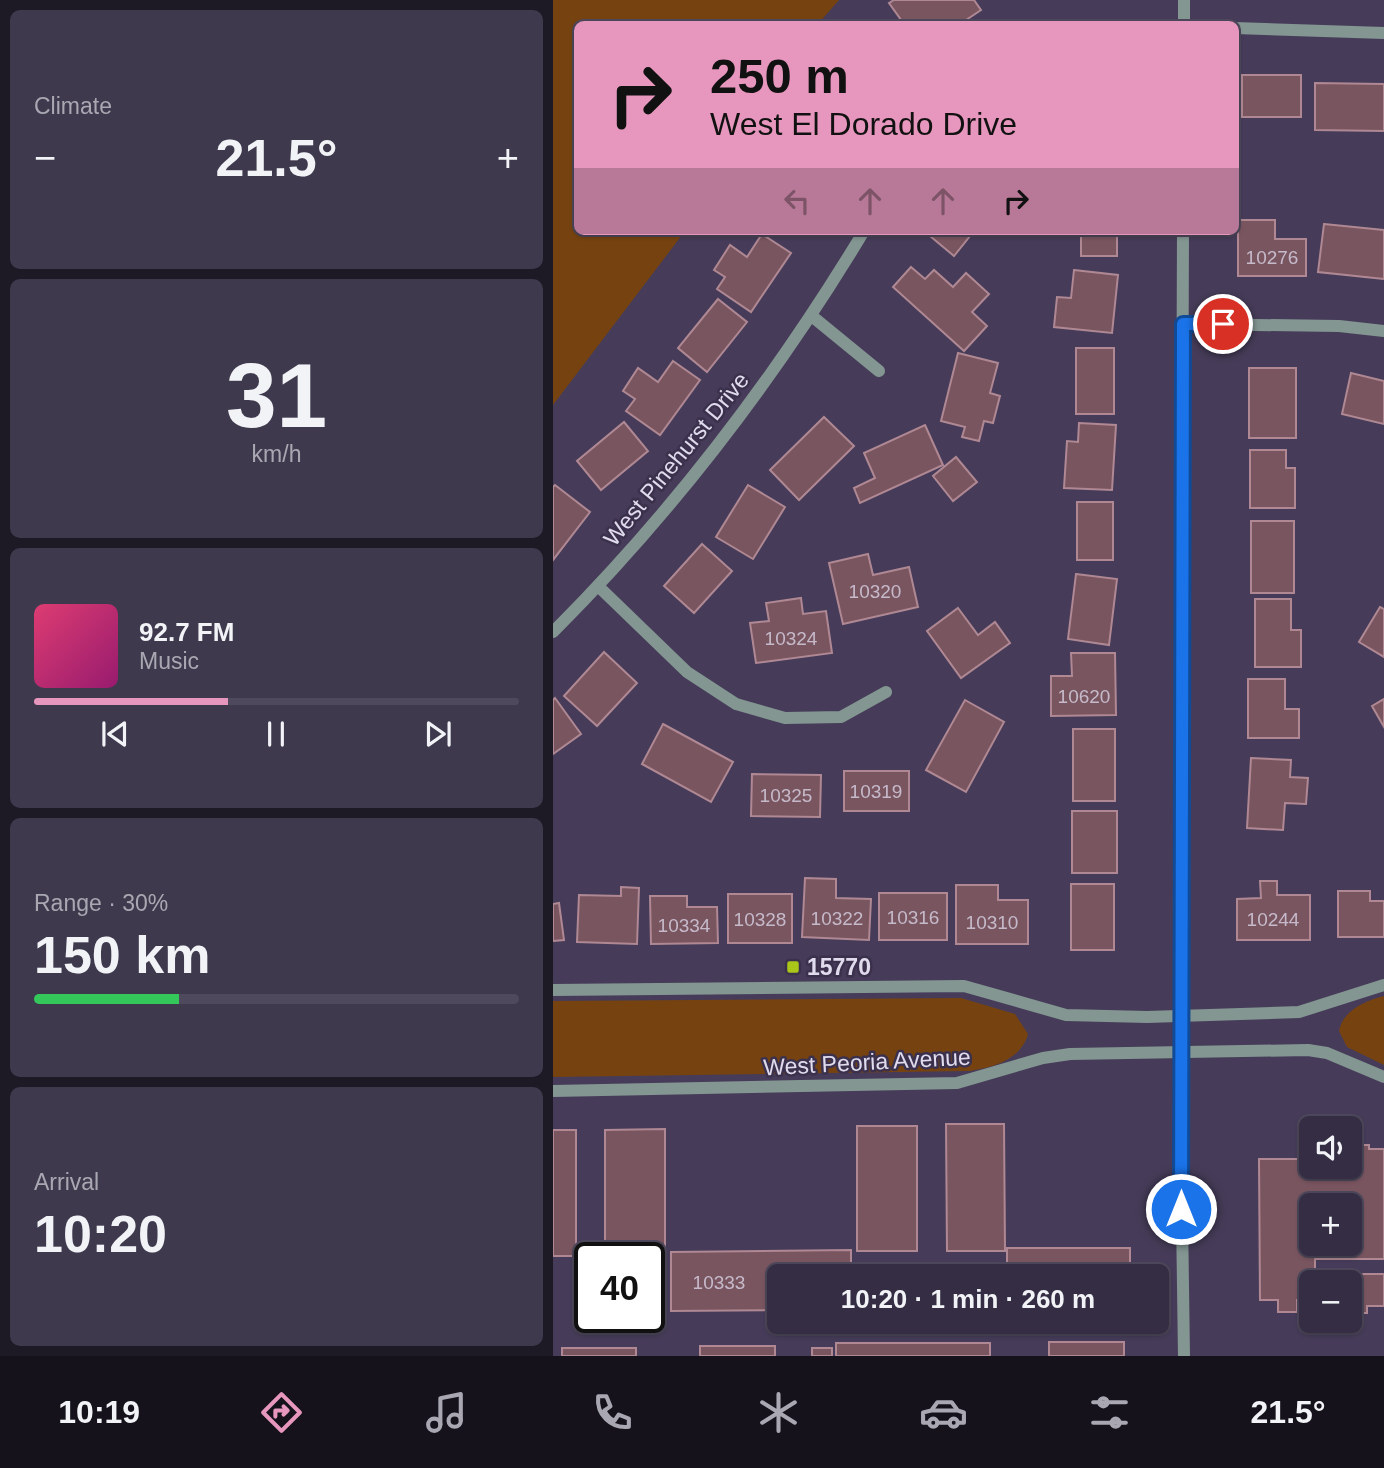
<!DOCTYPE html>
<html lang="en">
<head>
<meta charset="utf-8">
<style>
	:root { --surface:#342d43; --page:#3f394e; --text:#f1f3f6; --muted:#a9a8b2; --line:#4e495c; --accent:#e797bd }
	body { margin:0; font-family:Arial,sans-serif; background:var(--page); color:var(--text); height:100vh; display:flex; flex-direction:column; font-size:26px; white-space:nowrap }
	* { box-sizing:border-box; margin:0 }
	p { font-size:23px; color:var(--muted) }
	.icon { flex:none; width:38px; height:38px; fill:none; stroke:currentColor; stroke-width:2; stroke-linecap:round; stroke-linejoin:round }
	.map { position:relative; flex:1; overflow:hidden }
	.side { display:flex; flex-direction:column; gap:10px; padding:10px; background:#1d1925; width:553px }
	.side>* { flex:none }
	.hud { position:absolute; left:21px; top:21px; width:665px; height:214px; border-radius:10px; box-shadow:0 2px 5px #0004,0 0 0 2px var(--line); background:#e797bd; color:#111; overflow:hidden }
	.buttons { position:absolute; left:746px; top:1116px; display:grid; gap:14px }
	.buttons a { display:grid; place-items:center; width:63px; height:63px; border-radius:10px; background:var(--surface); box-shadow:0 2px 5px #0004,0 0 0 2px var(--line); font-size:35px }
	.speed { position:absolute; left:21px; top:1242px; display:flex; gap:14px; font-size:35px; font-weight:700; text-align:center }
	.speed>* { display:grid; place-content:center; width:91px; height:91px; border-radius:50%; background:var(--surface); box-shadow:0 2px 5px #0004,0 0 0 2px var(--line); line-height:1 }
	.speed .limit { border:4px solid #111; border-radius:10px; background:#fff; color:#111 }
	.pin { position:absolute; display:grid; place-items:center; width:60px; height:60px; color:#fff; margin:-30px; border:4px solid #fff; border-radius:50%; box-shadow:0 2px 7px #0007 }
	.me { position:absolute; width:77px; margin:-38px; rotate:0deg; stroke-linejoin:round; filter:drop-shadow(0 0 5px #0008) }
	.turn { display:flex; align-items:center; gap:24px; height:147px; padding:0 21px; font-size:32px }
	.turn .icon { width:91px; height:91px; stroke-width:2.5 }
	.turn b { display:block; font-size:49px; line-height:60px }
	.lanes { display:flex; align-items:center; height:66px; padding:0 21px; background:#0003; justify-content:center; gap:35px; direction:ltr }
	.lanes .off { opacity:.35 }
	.big { font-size:52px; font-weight:800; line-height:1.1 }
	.side .card { flex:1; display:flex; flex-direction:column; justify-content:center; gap:10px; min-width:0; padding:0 24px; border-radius:10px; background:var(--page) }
	.side .dial { align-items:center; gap:0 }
	.dial b { font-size:91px; line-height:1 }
	.song { display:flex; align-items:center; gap:21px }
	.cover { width:84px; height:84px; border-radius:10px; background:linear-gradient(135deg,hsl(340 70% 55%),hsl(320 70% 35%)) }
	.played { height:7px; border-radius:4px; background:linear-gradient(90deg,var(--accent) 40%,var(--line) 40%) }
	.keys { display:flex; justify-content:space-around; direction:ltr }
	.heat { display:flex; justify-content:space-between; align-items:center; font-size:38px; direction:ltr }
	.charge { height:10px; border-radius:5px; background:linear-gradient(90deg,#34c759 30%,var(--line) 0) }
	.trip { position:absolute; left:214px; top:1264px; width:402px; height:70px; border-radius:10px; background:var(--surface); box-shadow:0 2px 5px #0004,0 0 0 2px var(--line); font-weight:800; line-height:70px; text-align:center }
	.menu { display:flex; height:112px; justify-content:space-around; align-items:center; background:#15121b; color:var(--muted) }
	.menu .icon { width:49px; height:49px }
	.menu .on { color:var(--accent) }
	.menu b { font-size:32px; color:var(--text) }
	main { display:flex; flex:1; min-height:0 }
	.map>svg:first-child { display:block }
	.green { fill:#764310 }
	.building { fill:#795560; stroke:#af8893; stroke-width:2; fill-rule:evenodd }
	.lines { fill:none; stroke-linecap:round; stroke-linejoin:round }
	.minor { stroke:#839692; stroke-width:12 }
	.route-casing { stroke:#114b97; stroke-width:18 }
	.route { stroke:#1a73e8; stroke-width:12 }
	.poi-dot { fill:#aac719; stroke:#3b314d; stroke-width:2.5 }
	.labels { text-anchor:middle; stroke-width:5; stroke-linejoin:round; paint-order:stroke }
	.number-label { font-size:19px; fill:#c6baca }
	.street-label { font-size:23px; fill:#e0dbed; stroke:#3b314d }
	.poi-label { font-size:23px; font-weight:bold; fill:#e0dbed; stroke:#3b314d; text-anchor:start }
</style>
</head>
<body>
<main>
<section class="side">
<div class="card"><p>Climate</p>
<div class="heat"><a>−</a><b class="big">21.5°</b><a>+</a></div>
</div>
<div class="card dial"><b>31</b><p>km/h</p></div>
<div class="card">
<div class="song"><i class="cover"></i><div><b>92.7 FM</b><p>Music</p></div></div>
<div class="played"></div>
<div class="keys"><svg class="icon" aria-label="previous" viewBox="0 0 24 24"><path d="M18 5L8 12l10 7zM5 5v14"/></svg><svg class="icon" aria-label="pause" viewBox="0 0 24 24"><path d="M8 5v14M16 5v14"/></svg><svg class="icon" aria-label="next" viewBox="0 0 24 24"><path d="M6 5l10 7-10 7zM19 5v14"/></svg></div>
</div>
<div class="card"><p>Range · 30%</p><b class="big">150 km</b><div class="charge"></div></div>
<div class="card"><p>Arrival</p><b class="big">10:20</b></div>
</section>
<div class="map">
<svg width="831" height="1356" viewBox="0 0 831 1356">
	<rect width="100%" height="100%" fill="#463c59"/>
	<g class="green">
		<polygon points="0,0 286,0 265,24 24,24 24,231 132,231 0,405"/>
		<path d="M831,996V1065L794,1047L786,1031C790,1010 812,1001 831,996Z"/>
		<path d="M408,998L462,1014L475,1034C468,1060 439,1068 414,1071L0,1077V1001Z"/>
	</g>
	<g class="building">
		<polygon points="341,0 421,0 428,10 407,24 351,24 336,3"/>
		<rect x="689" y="75" width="59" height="42"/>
		<polygon points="762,83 831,84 831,131 762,130"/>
		<polygon points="685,220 722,220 722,239 753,239 753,276 685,276"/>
		<polygon points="771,224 831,230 831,279 765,272"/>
		<polygon points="371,231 421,231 401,256"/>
		<rect x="528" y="231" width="36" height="25"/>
		<polygon points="209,234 238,253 198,312 164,289 172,277 161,270 177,245 194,257"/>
		<polygon points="358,267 372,279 381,270 400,287 413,273 436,294 419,312 434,326 411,351 340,287"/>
		<polygon points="521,270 565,275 559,333 501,327 504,297 518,298"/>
		<polygon points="165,299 194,322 154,372 125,348"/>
		<rect x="523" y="348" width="38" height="66"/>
		<polygon points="405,353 445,363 437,393 447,396 440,423 431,421 426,441 409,437 412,427 388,421"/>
		<polygon points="120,361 147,380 107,435 73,411 82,399 70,391 85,368 105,382"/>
		<rect x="696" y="368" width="47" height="70"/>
		<polygon points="798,373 831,381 831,424 789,414"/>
		<polygon points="271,417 301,446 246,500 217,470"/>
		<polygon points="71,422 95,451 48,490 24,461"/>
		<polygon points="526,423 563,425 559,490 511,488 514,441 525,442"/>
		<polygon points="372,425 390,465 307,503 301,488 322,478 311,453"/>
		<polygon points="697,450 733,450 733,468 742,468 742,508 697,508"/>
		<polygon points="403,457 424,482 400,501 380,476"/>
		<polygon points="2,485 37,512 0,560 0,487"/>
		<polygon points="195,485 232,507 200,559 163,537"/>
		<rect x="524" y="502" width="36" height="58"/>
		<rect x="698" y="521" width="43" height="72"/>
		<polygon points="149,544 179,571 141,613 111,586"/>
		<polygon points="315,554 320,575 356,567 365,607 290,624 276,563"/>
		<polygon points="523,574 564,579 556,645 515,639"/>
		<polygon points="248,598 250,614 273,611 279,653 203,663 197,623 216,621 213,603"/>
		<polygon points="702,599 738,599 738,630 748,630 748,667 702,667"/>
		<polygon points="827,607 831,609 831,657 806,642"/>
		<polygon points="405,608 425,635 442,622 457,643 408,678 374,631"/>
		<polygon points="51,652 84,683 44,726 11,696"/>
		<polygon points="518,653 562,653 563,715 498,716 498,676 519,676"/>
		<polygon points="695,679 732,679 732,709 746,709 746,738 695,738"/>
		<polygon points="2,698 28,734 0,754 0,700"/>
		<polygon points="831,699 831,727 819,706"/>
		<polygon points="412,700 451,722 413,792 373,770"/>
		<polygon points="110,724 180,762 158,802 89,764"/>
		<rect x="520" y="729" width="42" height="72"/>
		<polygon points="698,758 738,760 737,777 755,778 753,804 732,803 730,830 694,828"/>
		<rect x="291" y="771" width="65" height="40"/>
		<polygon points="199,774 268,775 267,817 198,816"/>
		<rect x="519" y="811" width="45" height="62"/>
		<polygon points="252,878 283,879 283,898 318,899 316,940 249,937"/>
		<polygon points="707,881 724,881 724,895 757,895 757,940 684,940 684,899 708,898"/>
		<rect x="518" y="884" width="43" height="66"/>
		<polygon points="403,885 445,885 445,900 475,900 475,944 403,944"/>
		<polygon points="68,887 86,888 84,944 24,942 26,895 68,896"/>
		<polygon points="785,891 817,891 817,901 831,901 831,937 785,937"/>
		<rect x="326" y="893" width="68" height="47"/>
		<rect x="175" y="894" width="64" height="49"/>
		<polygon points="97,896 134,896 134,907 164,907 165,943 98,944"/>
		<polygon points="6,903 11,940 0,941 0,904"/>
		<polygon points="393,1124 451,1124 452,1251 394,1251"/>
		<rect x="304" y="1126" width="60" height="125"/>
		<polygon points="112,1129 112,1254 52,1255 52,1130"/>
		<rect x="0" y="1130" width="23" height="126"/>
		<path d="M754,1139H758V1167H796V1145H816V1149H831V1259H762V1283H758V1300H744V1312H725V1300H707L706,1159H754ZM758,1206H796V1244H758Z"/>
		<rect x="454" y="1248" width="123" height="28"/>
		<polygon points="298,1250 298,1276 226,1276 226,1310 118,1311 118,1252"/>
		<polygon points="790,1274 831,1274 831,1306 814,1306 814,1313 796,1313 796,1283 790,1283"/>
		<rect x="496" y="1342" width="75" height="14"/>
		<rect x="283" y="1343" width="154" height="13"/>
		<rect x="147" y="1346" width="75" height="10"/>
		<rect x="9" y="1348" width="74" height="8"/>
		<rect x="259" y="1348" width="20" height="8"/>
	</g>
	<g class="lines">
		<g class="minor">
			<polyline points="631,0 631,24"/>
			<polyline points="682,28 831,33"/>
			<polyline points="630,231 627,1076 631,1356"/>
			<polyline points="260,317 326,371"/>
			<polyline points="630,324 786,326 831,331"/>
			<polyline points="45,586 134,672 183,704 232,718 288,717 333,692"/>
			<path d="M0,632C121,511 223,377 311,231"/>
			<polyline points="0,990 411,986 513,1015 594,1017 746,1012 831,985"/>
			<polyline points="0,1091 404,1083 490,1058 517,1054 755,1050 774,1053 831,1077"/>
		</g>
	</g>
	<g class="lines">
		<g class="route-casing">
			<polyline id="route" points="628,1209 630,324 670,324"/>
		</g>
		<use href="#route" class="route"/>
	</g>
	<rect class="poi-dot" x="233" y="960" width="14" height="14" rx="3.5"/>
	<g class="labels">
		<g class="number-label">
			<text x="719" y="264">10276</text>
			<text x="322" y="598">10320</text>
			<text x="238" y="645">10324</text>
			<text x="531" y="703">10620</text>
			<text x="323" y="798">10319</text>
			<text x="233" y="802">10325</text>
			<text x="360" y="924">10316</text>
			<text x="284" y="925">10322</text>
			<text x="207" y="926">10328</text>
			<text x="720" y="926">10244</text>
			<text x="439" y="929">10310</text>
			<text x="131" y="932">10334</text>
			<text x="166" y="1289">10333</text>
		</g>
		<g class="street-label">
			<text transform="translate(123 459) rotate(-51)" y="8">West Pinehurst Drive</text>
			<text transform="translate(314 1062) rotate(-3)" y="8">West Peoria Avenue</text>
		</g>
		<g class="poi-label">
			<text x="254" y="975">15770</text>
		</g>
	</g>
</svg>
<div class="buttons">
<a><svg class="icon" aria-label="sound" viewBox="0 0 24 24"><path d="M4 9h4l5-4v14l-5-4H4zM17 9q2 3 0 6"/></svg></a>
<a>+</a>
<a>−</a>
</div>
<div class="speed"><div class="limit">40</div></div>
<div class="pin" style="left:670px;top:324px;background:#d93025"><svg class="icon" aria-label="arrive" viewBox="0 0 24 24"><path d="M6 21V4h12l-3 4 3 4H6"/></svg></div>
<svg class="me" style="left:628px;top:1209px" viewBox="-20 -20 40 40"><circle r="17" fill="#1a73e8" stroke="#fff" stroke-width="3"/><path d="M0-11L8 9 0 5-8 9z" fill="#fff"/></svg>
<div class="trip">10:20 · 1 min · 260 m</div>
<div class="hud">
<div class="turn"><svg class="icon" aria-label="right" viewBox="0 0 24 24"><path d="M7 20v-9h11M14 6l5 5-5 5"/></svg><div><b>250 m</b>West El Dorado Drive</div></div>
<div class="lanes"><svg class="icon off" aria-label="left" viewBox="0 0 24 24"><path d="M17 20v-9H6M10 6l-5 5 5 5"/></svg><svg class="icon off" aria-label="ahead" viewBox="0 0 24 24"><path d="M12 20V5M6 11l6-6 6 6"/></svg><svg class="icon off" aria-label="ahead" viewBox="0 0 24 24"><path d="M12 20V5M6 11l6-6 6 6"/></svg><svg class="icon" aria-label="right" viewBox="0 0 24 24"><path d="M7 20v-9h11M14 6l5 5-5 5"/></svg></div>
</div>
</div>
</main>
<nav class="menu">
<b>10:19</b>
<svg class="icon on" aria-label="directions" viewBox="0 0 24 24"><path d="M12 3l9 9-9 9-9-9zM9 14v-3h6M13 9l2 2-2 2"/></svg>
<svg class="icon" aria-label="music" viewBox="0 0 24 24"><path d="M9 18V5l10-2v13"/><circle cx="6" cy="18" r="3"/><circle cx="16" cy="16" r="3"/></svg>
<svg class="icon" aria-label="phone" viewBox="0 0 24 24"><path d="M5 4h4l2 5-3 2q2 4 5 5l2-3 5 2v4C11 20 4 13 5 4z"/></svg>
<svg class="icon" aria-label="climate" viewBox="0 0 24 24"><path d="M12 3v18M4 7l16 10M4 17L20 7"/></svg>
<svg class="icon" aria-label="car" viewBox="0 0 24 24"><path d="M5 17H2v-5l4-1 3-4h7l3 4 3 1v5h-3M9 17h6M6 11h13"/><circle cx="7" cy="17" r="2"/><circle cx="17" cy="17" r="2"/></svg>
<svg class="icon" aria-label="filters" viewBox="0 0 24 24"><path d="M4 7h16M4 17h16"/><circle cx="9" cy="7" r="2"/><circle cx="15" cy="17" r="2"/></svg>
<b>21.5°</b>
</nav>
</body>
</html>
